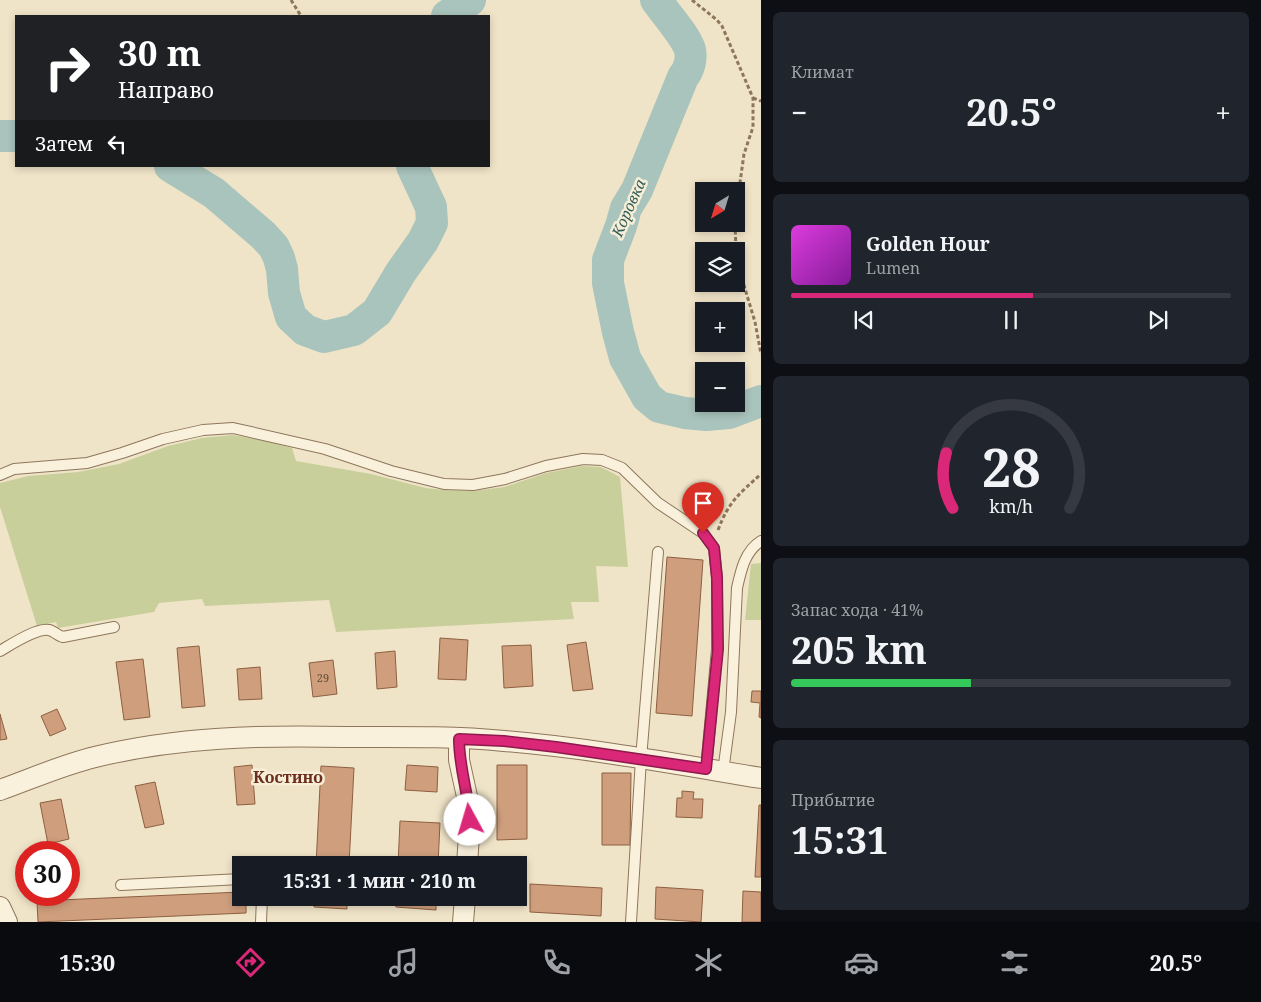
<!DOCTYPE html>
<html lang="ru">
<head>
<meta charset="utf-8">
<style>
	:root { --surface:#171b24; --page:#20242c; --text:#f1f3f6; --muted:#9ea1a6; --line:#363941; --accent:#db2777 }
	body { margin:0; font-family:"Noto Serif",serif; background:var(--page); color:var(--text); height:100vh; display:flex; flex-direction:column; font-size:19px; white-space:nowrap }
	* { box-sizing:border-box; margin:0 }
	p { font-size:16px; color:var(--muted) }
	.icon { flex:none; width:28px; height:28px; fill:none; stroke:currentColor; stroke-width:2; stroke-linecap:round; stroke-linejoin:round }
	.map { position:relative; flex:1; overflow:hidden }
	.panel { display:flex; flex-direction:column; gap:12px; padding:12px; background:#0d0f14; width:500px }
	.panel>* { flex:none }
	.banner { position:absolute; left:15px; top:15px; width:475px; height:152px; border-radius:0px; box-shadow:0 2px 8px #0003; background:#202124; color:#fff; overflow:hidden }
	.needle { width:32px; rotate:218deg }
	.tools { position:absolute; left:695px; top:182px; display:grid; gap:10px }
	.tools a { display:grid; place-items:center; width:50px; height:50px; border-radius:0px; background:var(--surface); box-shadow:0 2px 8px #0003; font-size:25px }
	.speed { position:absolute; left:15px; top:841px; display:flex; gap:10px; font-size:25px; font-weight:700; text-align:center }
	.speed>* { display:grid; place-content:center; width:65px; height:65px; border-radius:50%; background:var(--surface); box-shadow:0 2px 8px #0003; line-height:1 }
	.speed .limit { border:8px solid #d22; background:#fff; color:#111 }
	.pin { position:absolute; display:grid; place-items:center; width:42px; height:42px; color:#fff; margin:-51px -21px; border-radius:50% 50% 50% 0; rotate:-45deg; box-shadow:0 0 5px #0007 }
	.pin .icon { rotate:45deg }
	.me { position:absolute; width:55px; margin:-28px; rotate:354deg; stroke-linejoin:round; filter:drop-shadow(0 0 4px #0008) }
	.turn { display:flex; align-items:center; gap:18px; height:105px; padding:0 20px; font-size:22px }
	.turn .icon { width:65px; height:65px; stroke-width:2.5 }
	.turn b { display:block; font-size:35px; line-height:42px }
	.then { display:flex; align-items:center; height:48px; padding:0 20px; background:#0003; gap:10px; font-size:19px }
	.big { font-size:38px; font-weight:700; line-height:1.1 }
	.panel .widget { flex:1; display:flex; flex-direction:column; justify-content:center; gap:8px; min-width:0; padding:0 18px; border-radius:8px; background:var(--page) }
	.panel .dial { align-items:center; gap:0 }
	.dial svg { height:130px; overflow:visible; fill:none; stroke:var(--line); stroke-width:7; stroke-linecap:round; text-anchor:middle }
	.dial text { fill:var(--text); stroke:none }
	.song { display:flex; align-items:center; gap:15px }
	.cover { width:60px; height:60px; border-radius:8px; background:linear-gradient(135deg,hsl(300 70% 55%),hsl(290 70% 35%)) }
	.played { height:5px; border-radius:2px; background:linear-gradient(90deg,var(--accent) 55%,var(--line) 55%) }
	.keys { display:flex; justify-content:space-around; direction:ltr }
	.heat { display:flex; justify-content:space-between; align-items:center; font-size:28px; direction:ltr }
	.charge { height:8px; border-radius:4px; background:linear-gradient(90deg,#34c759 41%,var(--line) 0) }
	.trip { position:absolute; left:232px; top:856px; width:295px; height:50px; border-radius:0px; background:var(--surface); box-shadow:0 2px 8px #0003; font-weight:700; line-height:50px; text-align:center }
	.dock { display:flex; height:80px; justify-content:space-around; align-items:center; background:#090b0e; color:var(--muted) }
	.dock .icon { width:35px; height:35px }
	.dock .on { color:var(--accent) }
	.dock b { font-size:22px; color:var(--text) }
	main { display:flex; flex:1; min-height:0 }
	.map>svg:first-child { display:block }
	.green { fill:#c9cf9b }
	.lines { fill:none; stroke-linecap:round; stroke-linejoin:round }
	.river { stroke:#a9c4bc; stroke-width:32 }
	.building { fill:#cf9f7d; stroke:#8d5f41 }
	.service-casing { stroke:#8d765c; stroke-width:12 }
	.minor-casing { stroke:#8d765c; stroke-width:22 }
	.path { stroke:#8d765c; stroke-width:3; stroke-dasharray:4 2.5; stroke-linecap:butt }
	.service { stroke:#faf1dc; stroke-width:10 }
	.minor { stroke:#faf1dc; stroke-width:20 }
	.route-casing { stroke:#8e194d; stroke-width:12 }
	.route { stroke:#db2777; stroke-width:9 }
	.labels { text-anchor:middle; stroke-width:5; stroke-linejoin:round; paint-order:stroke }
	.number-label { font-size:11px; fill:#624a37 }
	.water-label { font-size:15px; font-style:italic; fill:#2f5d5a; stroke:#f7eed8 }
	.quarter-label { font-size:16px; font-weight:bold; fill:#6b2e1e; stroke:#f7eed8 }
</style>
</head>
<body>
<main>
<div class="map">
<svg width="761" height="922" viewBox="0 0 761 922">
	<rect width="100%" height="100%" fill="#f0e4c8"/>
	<g class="green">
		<polygon points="233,435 266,441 292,448 296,461 371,474 426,488 444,490 473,491 504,487 546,473 582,466 601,467 620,477 628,567 596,566 599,602 571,602 574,619 336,632 329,600 205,606 202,599 159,603 154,612 58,628 56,622 37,626 0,507 0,483 28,476 78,472 119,464 168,446 202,438"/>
		<polygon points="761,563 761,620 745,620 751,564"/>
	</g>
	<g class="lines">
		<g class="river">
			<path d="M656,0C665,13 686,36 690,50C692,59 689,70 683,77L637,190L626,208L621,226L608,260V283L618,332L625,358L647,397L659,407L685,413L706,415L729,413L761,401"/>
			<polyline points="447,16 470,0"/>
			<polyline points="0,136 16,136"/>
			<polyline points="170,166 214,193 263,235 274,247 279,258 282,269 284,293 291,317 305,330 324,337 354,330 377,312 401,272 423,241 432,223 431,207 412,166"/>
		</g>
	</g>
	<g class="building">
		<polygon points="667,557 703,560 692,716 656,713"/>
		<polygon points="440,638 468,640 466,680 438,679"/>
		<polygon points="586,642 593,689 573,691 567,645"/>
		<polygon points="531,645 533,686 504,688 502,646"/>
		<polygon points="199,646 205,706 182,708 177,648"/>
		<polygon points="395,651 397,687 377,689 375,653"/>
		<polygon points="143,659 150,717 124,720 116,662"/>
		<polygon points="333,660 337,694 313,697 309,663"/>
		<polygon points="260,667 262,699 239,700 237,669"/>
		<polygon points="752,691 761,691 761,718 759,717 760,703 751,702"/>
		<polygon points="57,709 66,729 50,736 41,716"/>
		<polygon points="0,714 7,739 0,740"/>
		<polygon points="252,765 255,804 237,805 234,767"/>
		<polygon points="407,765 438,767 437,792 405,790"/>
		<polygon points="497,765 527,765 527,839 497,840"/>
		<polygon points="321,766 354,768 349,865 316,865"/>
		<polygon points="602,773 631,773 630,845 602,845"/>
		<polygon points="155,782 164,824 145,828 135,786"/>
		<polygon points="682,791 694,792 693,799 703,799 702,818 676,817 677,798 682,798"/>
		<polygon points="61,799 69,839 48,844 40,803"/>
		<polygon points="759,805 761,805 761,877 755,877"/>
		<polygon points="400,821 440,823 438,865 398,865"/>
		<polygon points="530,884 602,888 601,916 530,912"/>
		<polygon points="656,887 703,890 701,922 655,919"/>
		<polygon points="743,891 761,892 761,922 742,922"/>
		<polygon points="241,892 241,898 246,898 246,913 38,922 37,901"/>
		<polygon points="315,898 347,898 347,909 314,907"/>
		<polygon points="396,898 436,898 436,910 396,907"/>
	</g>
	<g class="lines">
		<g class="service-casing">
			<g id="service">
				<polyline points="0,475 14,469 87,463 122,453 163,439 203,430 233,428 325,449 391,471 444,484 473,485 505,479 546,466 583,459 602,460 622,468 658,503 703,533 714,548 717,578 717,649 706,769"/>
				<path d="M0,651C12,644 36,628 49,630C54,631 58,636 63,637L114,627"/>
				<path d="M723,772L731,712L737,588C741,570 745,551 761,541"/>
				<polyline points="121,885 241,879"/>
				<polyline points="261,922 262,898"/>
				<polyline points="631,922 641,759 658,552"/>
			</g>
		</g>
		<g class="minor-casing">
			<g id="minor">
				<polyline points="459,739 459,760 468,801 470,820 467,865"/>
				<path d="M0,790C31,779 62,765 95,757C177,737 262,735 345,737C398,737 452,736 504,741C590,748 676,764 761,778"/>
				<polyline points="0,907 7,922"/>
				<polyline points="463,922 465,898"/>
			</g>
		</g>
		<g class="path">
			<polyline points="291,0 301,16"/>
			<polyline points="692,0 717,20 722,26 753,98 753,127 744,154 736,211"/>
			<polyline points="753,98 761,101"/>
			<polyline points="735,224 736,251"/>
			<polyline points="736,253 740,272 755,322 761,354"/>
			<path d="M718,530C729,501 739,494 761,474"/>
		</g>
		<use href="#service" class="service"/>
		<use href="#minor" class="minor"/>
	</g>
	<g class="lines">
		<g class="route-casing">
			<path id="route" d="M470,820C468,792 459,767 459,739L504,741L556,747L706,769L718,649L717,578L714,548L703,533"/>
		</g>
		<use href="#route" class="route"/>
	</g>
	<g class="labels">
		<g class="number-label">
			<text x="323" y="682">29</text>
		</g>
		<g class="water-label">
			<text transform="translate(629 208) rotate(-66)" y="5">Коровка</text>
		</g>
		<g class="quarter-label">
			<text x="288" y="783">Костино</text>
		</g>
	</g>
</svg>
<div class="tools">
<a><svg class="needle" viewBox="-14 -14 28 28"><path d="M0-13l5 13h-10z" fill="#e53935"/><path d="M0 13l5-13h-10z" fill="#9ea1a6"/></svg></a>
<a><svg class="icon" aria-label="layers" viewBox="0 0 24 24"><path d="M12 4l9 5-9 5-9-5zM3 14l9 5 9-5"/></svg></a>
<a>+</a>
<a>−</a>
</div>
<div class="speed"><div class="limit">30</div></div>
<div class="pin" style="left:703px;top:533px;background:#d93025"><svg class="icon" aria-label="arrive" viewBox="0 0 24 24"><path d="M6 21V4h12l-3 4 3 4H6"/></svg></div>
<svg class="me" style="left:470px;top:820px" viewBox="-20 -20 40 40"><circle r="19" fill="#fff"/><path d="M0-13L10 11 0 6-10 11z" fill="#db2777"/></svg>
<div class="trip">15:31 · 1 мин · 210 m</div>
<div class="banner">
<div class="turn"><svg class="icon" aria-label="right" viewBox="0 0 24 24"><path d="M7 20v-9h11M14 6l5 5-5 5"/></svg><div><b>30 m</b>Направо</div></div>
<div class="then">Затем<svg class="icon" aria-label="left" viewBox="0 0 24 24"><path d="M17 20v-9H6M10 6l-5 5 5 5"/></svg></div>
</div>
</div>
<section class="panel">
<div class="widget"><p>Климат</p>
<div class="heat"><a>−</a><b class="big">20.5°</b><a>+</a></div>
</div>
<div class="widget">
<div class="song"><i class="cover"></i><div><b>Golden Hour</b><p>Lumen</p></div></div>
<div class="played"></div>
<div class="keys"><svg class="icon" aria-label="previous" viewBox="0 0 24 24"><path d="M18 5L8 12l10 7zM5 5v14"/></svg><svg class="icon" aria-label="pause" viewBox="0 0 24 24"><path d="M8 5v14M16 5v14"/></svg><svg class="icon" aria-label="next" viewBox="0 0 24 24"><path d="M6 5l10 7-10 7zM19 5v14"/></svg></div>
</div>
<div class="widget dial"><svg viewBox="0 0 100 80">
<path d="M14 69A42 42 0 1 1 86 69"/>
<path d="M14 69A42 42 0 0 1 10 35" stroke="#db2777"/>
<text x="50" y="56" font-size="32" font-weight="700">28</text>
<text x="50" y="72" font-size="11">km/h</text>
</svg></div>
<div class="widget"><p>Запас хода · 41%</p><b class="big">205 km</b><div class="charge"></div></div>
<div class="widget"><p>Прибытие</p><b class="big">15:31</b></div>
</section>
</main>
<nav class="dock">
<b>15:30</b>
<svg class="icon on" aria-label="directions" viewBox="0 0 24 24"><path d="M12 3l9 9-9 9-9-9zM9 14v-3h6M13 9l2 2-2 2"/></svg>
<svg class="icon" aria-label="music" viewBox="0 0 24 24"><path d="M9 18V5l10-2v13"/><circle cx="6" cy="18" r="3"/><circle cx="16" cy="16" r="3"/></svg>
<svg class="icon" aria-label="phone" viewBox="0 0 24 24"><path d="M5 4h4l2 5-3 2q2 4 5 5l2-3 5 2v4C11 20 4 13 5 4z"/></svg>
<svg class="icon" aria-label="climate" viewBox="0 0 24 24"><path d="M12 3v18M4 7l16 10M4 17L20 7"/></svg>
<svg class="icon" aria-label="car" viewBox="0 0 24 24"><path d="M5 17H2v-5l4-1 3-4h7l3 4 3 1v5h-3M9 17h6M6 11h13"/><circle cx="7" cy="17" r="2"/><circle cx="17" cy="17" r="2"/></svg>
<svg class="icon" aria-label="filters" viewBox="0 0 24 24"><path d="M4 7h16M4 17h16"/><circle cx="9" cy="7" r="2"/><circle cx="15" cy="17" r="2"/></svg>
<b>20.5°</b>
</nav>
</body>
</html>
